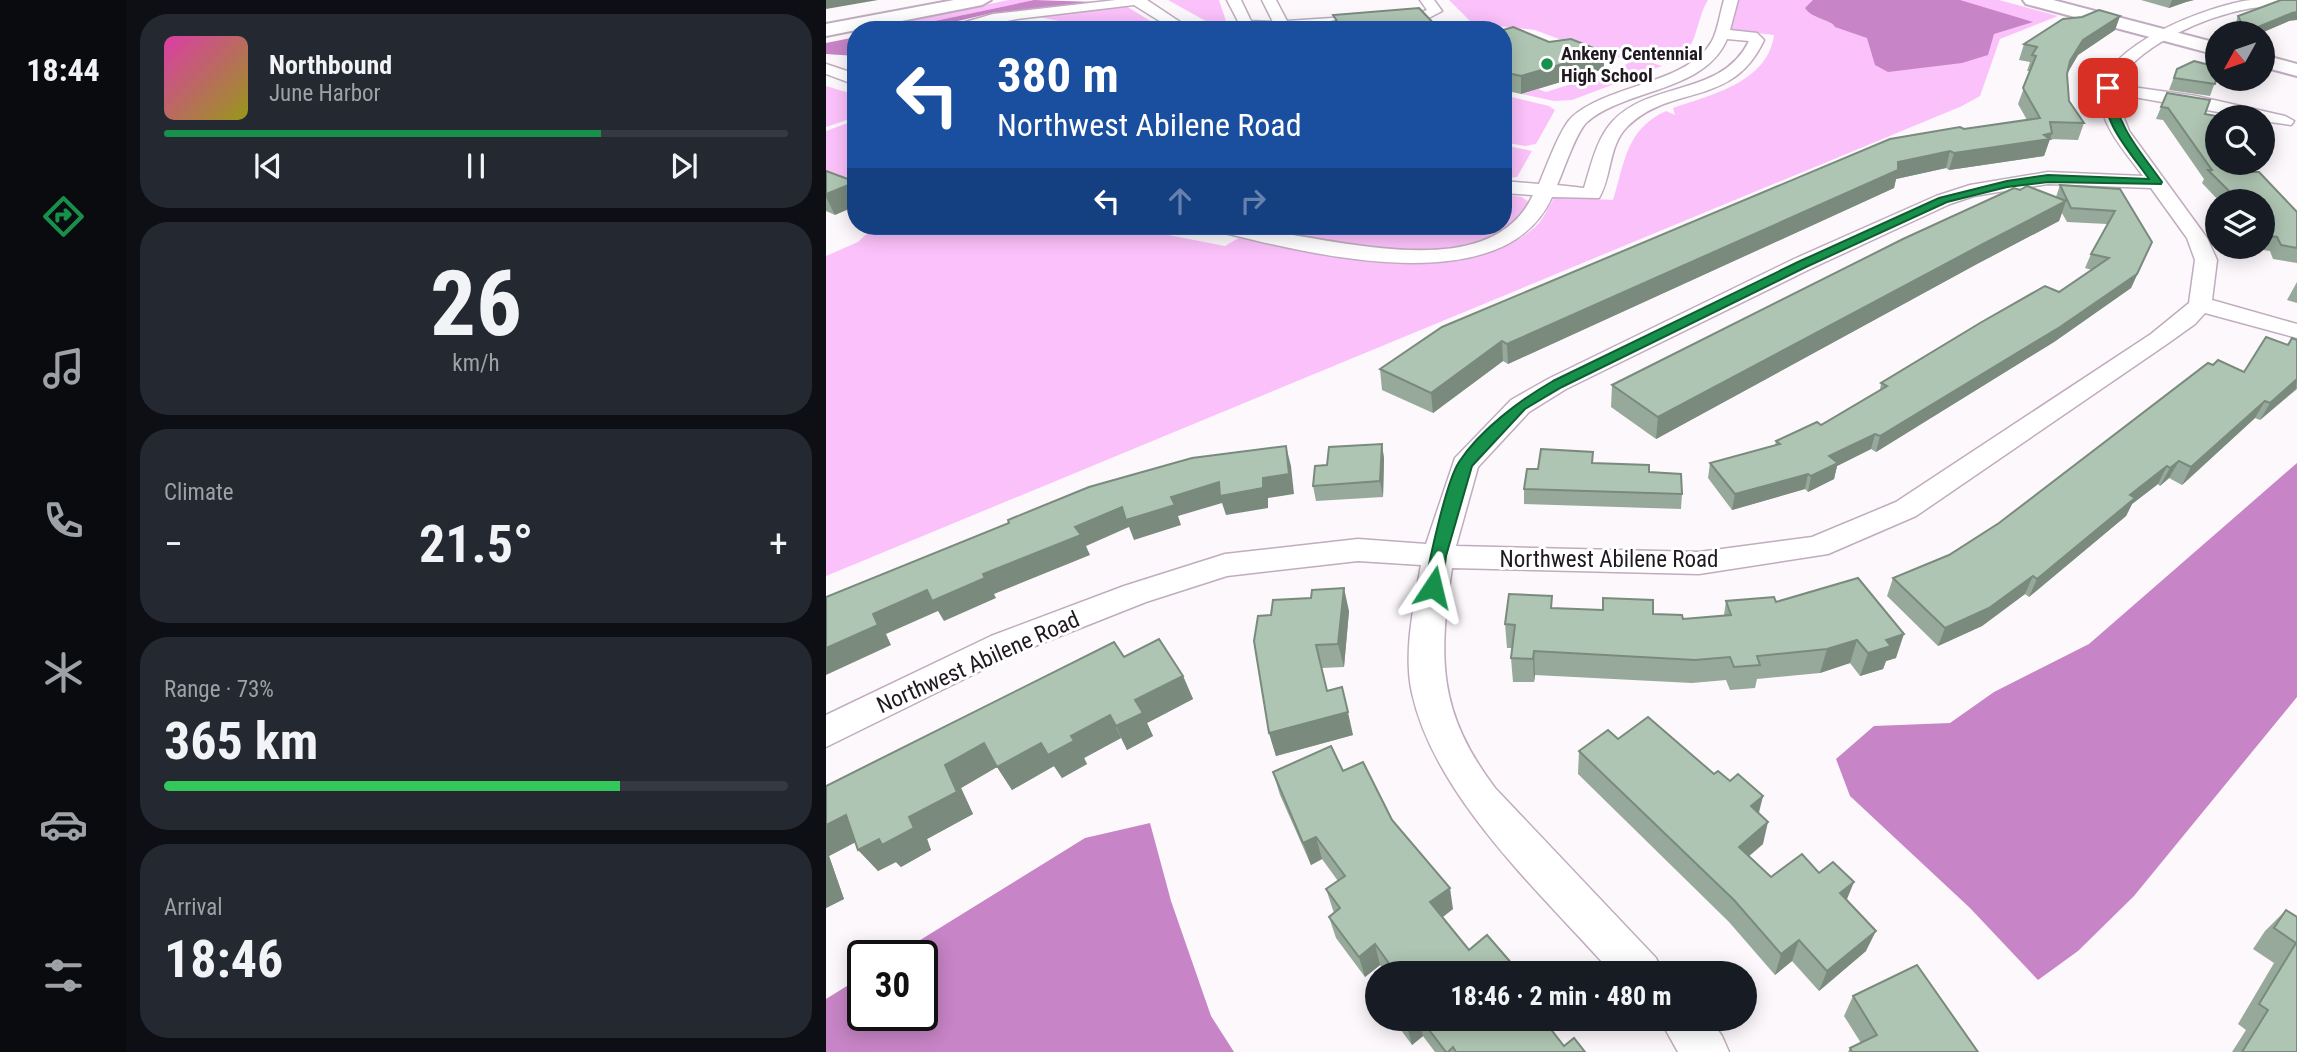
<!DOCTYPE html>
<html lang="en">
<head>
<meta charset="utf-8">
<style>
	:root { --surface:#171b24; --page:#242831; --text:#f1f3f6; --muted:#9ea1a6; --line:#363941; --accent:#17904c }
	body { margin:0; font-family:"Roboto Condensed",sans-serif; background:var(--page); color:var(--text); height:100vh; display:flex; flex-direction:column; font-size:26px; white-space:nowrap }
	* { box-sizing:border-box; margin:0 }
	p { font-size:23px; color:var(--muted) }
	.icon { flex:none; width:38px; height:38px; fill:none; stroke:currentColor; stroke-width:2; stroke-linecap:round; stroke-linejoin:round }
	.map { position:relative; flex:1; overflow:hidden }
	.details { display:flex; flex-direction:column; gap:14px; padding:14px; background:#0d0f14; width:700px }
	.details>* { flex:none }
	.hud { position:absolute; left:21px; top:21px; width:665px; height:214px; border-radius:28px; box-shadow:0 4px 18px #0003; background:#1a4fa0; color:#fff; overflow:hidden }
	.needle { width:46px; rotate:230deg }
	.buttons { position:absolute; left:1379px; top:21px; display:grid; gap:14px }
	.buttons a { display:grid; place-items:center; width:70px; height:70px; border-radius:50%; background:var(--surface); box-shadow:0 4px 18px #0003; font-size:35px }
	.speed { position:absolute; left:21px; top:940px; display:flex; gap:14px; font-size:35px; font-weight:700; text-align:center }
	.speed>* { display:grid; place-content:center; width:91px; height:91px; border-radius:50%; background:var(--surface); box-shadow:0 4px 18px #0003; line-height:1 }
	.speed .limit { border:4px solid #111; border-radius:10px; background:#fff; color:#111 }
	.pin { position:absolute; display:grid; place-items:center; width:60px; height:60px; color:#fff; margin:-30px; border-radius:14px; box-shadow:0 4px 10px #0006 }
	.me { position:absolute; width:77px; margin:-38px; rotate:10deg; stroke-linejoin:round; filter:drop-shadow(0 0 5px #0008) }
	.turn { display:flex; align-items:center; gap:24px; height:147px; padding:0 35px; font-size:32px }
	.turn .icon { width:91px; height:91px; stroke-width:2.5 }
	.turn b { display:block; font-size:49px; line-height:60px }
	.lanes { display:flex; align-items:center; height:66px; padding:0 35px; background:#0003; justify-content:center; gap:35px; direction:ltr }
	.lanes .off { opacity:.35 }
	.big { font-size:52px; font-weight:700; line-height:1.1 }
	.details .card { flex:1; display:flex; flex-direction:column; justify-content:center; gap:10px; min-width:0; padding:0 24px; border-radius:28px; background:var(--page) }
	.details .dial { align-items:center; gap:0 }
	.dial b { font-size:91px; line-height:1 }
	.song { display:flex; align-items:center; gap:21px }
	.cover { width:84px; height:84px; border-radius:10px; background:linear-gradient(135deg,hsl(320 70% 55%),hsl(60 70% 35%)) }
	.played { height:7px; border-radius:4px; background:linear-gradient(90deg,var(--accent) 70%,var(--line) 70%) }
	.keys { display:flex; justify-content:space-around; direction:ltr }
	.heat { display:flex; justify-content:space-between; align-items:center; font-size:38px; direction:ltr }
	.charge { height:10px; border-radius:5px; background:linear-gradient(90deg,#34c759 73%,var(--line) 0) }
	.trip { position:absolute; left:539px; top:961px; width:392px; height:70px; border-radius:35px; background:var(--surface); box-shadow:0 4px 18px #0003; font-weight:700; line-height:70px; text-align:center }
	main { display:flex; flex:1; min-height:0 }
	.tab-bar { display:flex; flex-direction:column; width:126px; justify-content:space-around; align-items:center; background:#090b0e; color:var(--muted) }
	.tab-bar .icon { width:49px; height:49px }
	.tab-bar .active { color:var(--accent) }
	.tab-bar b { font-size:32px; color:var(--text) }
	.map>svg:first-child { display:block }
	.green { fill:#fbc1fa }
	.water { fill:#c784c6 }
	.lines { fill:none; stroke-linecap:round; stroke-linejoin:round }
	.minor-casing { stroke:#c0acbf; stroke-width:3 }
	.major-casing { stroke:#c0acbf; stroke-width:4 }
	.minor { fill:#fff; fill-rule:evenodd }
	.major { fill:#fff; fill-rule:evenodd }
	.wall { fill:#96a99a }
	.shaded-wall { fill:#7a8a7d }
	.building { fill:#afc5b3; stroke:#7a8a7d; stroke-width:2 }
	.route { fill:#17904c; stroke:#0f5e31; stroke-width:2 }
	.poi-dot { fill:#17904c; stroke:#fff; stroke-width:2.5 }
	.labels { text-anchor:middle; stroke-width:6; stroke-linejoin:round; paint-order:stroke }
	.far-poi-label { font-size:19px; font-weight:bold; fill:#201920; stroke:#fff; text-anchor:start }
	.street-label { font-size:23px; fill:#201920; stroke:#fff }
</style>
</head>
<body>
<main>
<nav class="tab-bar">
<b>18:44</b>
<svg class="icon active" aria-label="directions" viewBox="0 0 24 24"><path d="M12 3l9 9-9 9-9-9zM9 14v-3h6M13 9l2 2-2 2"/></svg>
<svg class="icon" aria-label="music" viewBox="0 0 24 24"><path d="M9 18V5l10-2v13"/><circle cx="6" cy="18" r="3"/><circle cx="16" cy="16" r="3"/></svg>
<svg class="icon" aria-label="phone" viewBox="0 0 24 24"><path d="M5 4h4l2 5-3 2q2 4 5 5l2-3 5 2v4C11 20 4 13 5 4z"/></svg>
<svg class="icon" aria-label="climate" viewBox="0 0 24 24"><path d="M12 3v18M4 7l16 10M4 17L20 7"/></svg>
<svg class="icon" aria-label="car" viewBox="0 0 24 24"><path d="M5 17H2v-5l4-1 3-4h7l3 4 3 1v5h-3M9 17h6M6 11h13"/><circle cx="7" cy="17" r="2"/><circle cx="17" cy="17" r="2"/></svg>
<svg class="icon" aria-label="filters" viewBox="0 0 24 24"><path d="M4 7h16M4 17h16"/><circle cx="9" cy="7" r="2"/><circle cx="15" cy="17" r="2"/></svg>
</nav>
<section class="details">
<div class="card">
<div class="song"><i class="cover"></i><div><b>Northbound</b><p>June Harbor</p></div></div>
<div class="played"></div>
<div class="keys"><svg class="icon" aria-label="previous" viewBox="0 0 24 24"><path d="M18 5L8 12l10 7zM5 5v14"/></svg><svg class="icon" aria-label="pause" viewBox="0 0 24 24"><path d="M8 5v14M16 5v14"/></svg><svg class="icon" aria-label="next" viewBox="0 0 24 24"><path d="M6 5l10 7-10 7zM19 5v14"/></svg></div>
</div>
<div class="card dial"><b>26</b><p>km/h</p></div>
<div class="card"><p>Climate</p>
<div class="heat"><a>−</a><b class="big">21.5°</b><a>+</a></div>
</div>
<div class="card"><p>Range · 73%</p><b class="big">365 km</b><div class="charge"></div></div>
<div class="card"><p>Arrival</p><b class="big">18:46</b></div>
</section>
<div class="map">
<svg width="1471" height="1052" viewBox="0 0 1471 1052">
	<rect width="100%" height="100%" fill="#fcf8fc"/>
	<g class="green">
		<polygon points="183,0 208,0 66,30 35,30"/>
		<polygon points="342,0 393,0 401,24 387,25"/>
		<path d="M623,0H882C868,22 873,56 841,63L779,56L709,30L646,23Z"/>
		<path d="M913,0H1173L1232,16L1174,39L1154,96L1136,106L0,576V256L32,242L49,226H296L399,246L416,236C505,253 633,292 708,228C719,219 721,207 729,197L787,200C799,162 800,129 840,111L849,115L847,108C885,95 942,82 948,35L905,30Z"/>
		<polygon points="300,6 339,30 278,30 213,17"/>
		<polygon points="820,61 836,66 746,100 728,101 696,94 712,89 720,92 790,70 804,62"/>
		<polygon points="0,86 30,95 30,117 0,127"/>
		<polygon points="677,95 723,106 729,110 710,144 699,146 677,142"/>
		<polygon points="30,120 30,182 0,171 0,131"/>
		<polygon points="677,145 706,151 691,177 677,179"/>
		<path d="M677,194L696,197L703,202C698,209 694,220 687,225C631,269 535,247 471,235L467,230L468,226H677Z"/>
	</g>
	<g class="water">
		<polygon points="208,0 269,2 166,13 93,30 66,30"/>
		<path d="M987,0H1134L1207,22L1168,34L1162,55L1136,63L1062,72L1049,65L1041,38L1009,27C1007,20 986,19 979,8Z"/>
		<polygon points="30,37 30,56 0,54 0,43"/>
		<polygon points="1471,463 1471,697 1308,896 1252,951 1212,980 1144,908 1024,796 1010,759 1048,726 1124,723 1168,692 1263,644"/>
		<polygon points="324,823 345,901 385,1016 408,1052 0,1052 0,999 37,976 37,1015 96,1015 96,956 70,955 259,838"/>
	</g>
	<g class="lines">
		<g class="minor-casing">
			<g id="minor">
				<polygon points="290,0 321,0 366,30 348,30 308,5 191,19 136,30 112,30 167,14"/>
				<polygon points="401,0 415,0 425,21 447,22 436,0 450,0 461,21 596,12 601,10 594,0 608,0 616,11 599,20 428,30 415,27"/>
				<path d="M898,0H912L904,30L931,33L938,40C906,109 845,83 801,127C782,146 786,177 773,198L726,197C678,306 475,252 387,230L384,226C468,222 658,300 707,195L677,193V181L713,184C720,168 734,128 746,117C783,84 862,84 886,41C892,30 894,13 898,0ZM901,39L923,41C896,97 824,80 786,122C770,140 765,166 758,188L731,185C738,170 750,132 761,122C801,88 879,92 901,39Z"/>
				<path d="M1425,0H1463C1453,8 1434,6 1421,9C1382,16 1308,46 1292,85L1370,96L1459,116L1468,121L1465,125L1437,121V117H1420L1291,94L1290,97L1303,131L1381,238L1391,260L1386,300L1471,324V338L1379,313L1369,324L1341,344L1090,516L1002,554L873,574L626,568C612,659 612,712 669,788L830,958L837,973H786C716,894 609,798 586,693C577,653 588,605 595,565L532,561L401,576L320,602L189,654L0,747V715L165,636L298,586L399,554L532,539L600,544L629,458L685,400L722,379L968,259L1110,196L1144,185L1222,172L1317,176C1301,154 1274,125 1274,96C1274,46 1383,5 1425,0ZM1222,184L1325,188L1361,238L1369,260L1363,303L1325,334L1070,502L986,537L873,552L630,546L652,467L703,412L740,389L984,269L1124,204L1148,196Z"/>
				<polygon points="0,64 30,74 30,85 0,74"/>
				<polygon points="833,1018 883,1018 896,1036 903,1052 852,1052"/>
			</g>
		</g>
		<g class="major-casing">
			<g id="major">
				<polygon points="128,0 165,0 156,5 0,36 0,24"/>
				<polygon points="1197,0 1227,0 1391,43 1391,55 1200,4"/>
				<polygon points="1437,55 1471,64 1471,76 1437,67"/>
			</g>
		</g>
		<use href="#minor" class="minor"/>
		<use href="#major" class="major"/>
	</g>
	<g class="wall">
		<polygon points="1315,0 1368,0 1360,2 1343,8"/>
		<polygon points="1294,16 1289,30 1252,55 1241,74 1243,101 1258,123 1252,140 1224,139 1218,156 1123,170 1120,168 1070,179 1068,188 682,364 677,361 607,413 556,390 554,369 1138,129 1201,120 1192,104 1204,71 1201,71 1204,62 1193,60 1198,44"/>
		<polygon points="1412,16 1463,21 1435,33 1412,33 1409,25"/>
		<polygon points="677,30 723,42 778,52 778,69 695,94 677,90"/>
		<polygon points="1351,69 1391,77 1384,96 1343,90"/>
		<polygon points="1341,93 1379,114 1407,171 1471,212 1471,263 1447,259 1444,251 1430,249 1430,247 1437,247 1437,201 1393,201 1376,183 1378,179 1337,120 1330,119"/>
		<polygon points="0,171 9,215 0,211"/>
		<polygon points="1234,185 1294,189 1326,242 1305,288 1228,342 1050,452 1045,449 1011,466 1008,479 982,492 979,489 906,510 882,478 884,463 949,445 950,441 995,425 1054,390 1055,383 1233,292 1266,270 1259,268 1265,254 1281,224 1241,222 1236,213 1233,221 1151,264 830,439 785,407 786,385 1194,190 1230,197"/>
		<polygon points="1471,282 1471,303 1461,300"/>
		<polygon points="1471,340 1471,389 1434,420 1429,418 1356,485 1343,478 1334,486 1332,484 1306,504 1300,516 1203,597 1199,594 1156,626 1112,646 1061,596 1067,578 1123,555 1173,523 1387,365 1418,372"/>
		<polygon points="556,444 558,459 557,497 490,501 487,486 501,465"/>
		<polygon points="767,463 823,472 856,494 855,509 698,504 698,489 712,469"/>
		<polygon points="726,596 726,608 827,614 857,619 898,615 900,601 950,602 1070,658 1060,661 1057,669 1034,676 1024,663 994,673 931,679 929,688 904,690 900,680 866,683 709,675 708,682 687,682 685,658 686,648 681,648 679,624"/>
		<polygon points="523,611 518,667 496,668 501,691 527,735 450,756 443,733 432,616"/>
		<polygon points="298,657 357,676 367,699 321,723 327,736 301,750 295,738 258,758 261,764 236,778 228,766 186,790 171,767 135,788 147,814 101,839 105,850 75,867 70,862 52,871 30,842 3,856 18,899 0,908 0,786"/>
		<polygon points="792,739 888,774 937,796 933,813 937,844 923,856 945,877 1021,900 1040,951 993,991 966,961 949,975 903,922 752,774 753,751"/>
		<polygon points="517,771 566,820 627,909 616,917 643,950 694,973 560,973 554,965 539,977 510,938 503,917 508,913 500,889 512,881 496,859 485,865 454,795 447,772"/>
		<polygon points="1460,910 1471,917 1471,1052 1406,1052 1420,1030 1412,1024 1448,963 1427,949 1439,931"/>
		<polygon points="1027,996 1152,1052 1022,1052 1024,1048 1035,1043 1018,1016"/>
		<polygon points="566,1018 716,1018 738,1046 759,1052 609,1052 597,1036 586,1045"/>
	</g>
	<g class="shaded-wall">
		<polygon points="0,0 52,0 0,9"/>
		<polygon points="1346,0 1368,0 1360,2 1343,8"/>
		<polygon points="1471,12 1471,20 1463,21 1435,33 1419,33 1466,13"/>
		<polygon points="1294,16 1289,30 1252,55 1239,77 1244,61 1257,40"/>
		<polygon points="778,52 778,69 695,94 695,76"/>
		<polygon points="683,120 684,139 677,145 677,125"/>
		<polygon points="1226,133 1218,156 1123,170 1128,153"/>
		<polygon points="1124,151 1120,168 1070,179 1068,188 682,364 681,344 1072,162"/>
		<polygon points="1409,163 1414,163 1397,184 1403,171"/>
		<polygon points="30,182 30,206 9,215 0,197 0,194"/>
		<polygon points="1240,201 1233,221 1151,264 830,439 832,417 1157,244"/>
		<polygon points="1326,242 1305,288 1228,342 1050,452 1054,436"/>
		<polygon points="676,341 677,361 607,413 605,393"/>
		<polygon points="1471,379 1470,389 1434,420 1444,403"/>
		<polygon points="1439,401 1429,418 1356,485 1365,467"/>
		<polygon points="1049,434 1045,449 1011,466 1008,479 982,492 985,476 1003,456"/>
		<polygon points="556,444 558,459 557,497 554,481"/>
		<polygon points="460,446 465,466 468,494 442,498 442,508 400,515 396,503 352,516 355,525 308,540 303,527 260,546 264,555 168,594 170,598 118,621 112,611 60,634 65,645 0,675 0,648 47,614 101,590 157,574 249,527 296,507 345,497 393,482 437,478"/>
		<polygon points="1353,461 1343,478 1334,486 1344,468"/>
		<polygon points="1341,466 1332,484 1306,504 1300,516 1203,597 1211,579 1304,495"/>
		<polygon points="982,474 979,489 906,510 909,494"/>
		<polygon points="1207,576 1199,594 1156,626 1112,646 1119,628"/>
		<polygon points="518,588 523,611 518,667 512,644"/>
		<polygon points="1078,634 1070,658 1060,661 1057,669 1034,676 1042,653 1060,640"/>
		<polygon points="1031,640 1024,663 994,673 1001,649"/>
		<polygon points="708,651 709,675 708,682 707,659"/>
		<polygon points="357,676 367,699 321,723 327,736 301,750 290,726 309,700"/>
		<polygon points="522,712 527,735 450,756 443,733"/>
		<polygon points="284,715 295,738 258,758 261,764 236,778 228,766 186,790 171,767 135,788 147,814 101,839 105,850 75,867 70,862 52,871 32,850 119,765 158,743 215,743 245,736"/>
		<polygon points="937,796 931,818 925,806"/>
		<polygon points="20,815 39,837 3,856 18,899 0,908 0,825"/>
		<polygon points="942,822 937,844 908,869 913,847"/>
		<polygon points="490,837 496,859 485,865 477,843"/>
		<polygon points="1028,882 1019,904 1014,893"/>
		<polygon points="624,888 627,909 608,924 604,902"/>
		<polygon points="1050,931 1040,951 993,991 1001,971"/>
		<polygon points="973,940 966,961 949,975 955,954"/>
		<polygon points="549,944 554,965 539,977 533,957"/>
		<polygon points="590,1018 593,1018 597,1036 586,1045 581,1026"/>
	</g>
	<g class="building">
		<polygon points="1455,0 1471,0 1471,12 1466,13 1420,32 1412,16"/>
		<polygon points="593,8 614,30 450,30 511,21 507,15"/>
		<polygon points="1273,10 1294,16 1257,40 1244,61 1241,74 1243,101 1258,123 1224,122 1226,133 1218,135 1224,139 1128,153 1124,151 1072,162 1072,170 681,344 676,341 605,393 554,369 616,327 1064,139 1134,127 1138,129 1214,118 1197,88 1210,56 1206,55 1211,47 1198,44 1237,19 1256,17"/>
		<polygon points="687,27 723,42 745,39 778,52 695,76 677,72 677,30"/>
		<polygon points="1368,61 1391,67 1391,77 1389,84 1348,78 1351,69"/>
		<polygon points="1341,93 1384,100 1379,114 1395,117 1391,117 1391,163 1409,163 1403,171 1433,172 1471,212 1471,248 1455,245 1451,237 1437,235 1437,201 1413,201 1382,170 1386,170 1342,108 1335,107"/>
		<polygon points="677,117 683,120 677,125"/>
		<polygon points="0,171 30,182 0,194"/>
		<polygon points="1234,185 1294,189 1326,242 1311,274 1234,327 1054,436 1049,434 1003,456 1012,463 985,476 982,474 909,494 884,463 954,444 950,441 991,422 995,425 1061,386 1055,383 1154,323 1219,286 1233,292 1283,258 1265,254 1289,211 1245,208"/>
		<polygon points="1201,186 1240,201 1157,244 832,417 786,385 1077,239 1188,188 1194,190"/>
		<polygon points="1440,337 1462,345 1466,338 1471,340 1471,379 1444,403 1439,401 1365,467 1353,461 1344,468 1341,466 1304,495 1309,498 1211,579 1207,576 1163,608 1119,628 1067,578 1123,555 1173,523 1382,363 1387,365 1392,360 1418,372"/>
		<polygon points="556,444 554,481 487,486 489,466 501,465 503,447"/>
		<polygon points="460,446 463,474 437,478 437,488 394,496 393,482 345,497 349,505 300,520 296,507 249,527 255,535 157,574 159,578 106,601 101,590 47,614 52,625 0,648 0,597 183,523 182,520 263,487 366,458"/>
		<polygon points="715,449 767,452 766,463 823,465 823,472 855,474 856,494 698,489 701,469 712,469"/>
		<polygon points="1032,578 1078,634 1060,640 1065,646 1042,653 1031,640 1001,649 931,656 934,665 908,667 904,657 869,660 708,651 707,659 685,658 689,625 679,624 683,594 726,596 725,608 777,610 777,598 827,600 827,614 856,615 857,619 905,615 900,601 948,597 950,602"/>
		<polygon points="518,588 512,644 490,645 501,691 516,687 522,712 443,733 428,641 432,616 445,615 447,600 485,598 486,590"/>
		<polygon points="333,639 357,676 309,700 317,713 290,726 284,715 245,736 248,741 222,755 215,743 171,767 158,743 119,765 131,792 83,817 88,828 56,845 53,839 32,850 20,815 0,825 0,786 288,642 298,657"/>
		<polygon points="822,717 888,774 892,771 904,781 912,774 937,796 925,806 942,822 913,847 945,877 976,854 993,873 1007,862 1028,882 1014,893 1050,931 1001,971 973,940 955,954 908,900 753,751 782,730 792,739"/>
		<polygon points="505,746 517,771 537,762 566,820 624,888 604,902 643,950 661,935 694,973 570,973 549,944 533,957 503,917 514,908 500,889 519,876 490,837 477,843 447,772"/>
		<polygon points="1460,910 1471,917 1471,1052 1416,1052 1442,1010 1433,1004 1470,943 1448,928"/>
		<polygon points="1091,965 1152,1052 1026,1052 1024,1048 1051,1035 1027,996"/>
		<polygon points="576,1018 590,1018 581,1026"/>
		<polygon points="594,1018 716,1018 738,1046 748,1038 759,1052 630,1052 627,1047 622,1052 620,1052"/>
	</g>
	<path class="route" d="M1279,86L1287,88C1290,126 1315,152 1336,182L1335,184L1222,182L1181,187L1121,202L980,267L736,387L699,409L646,466L620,556L616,587L613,591H601L599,587C603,561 620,482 633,462C654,430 694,400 727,381L972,262L1113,198L1181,181L1222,175L1323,179C1305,153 1273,120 1279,86Z"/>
	<circle class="poi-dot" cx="721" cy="64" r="7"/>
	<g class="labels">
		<g class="far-poi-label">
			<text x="735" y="60">Ankeny Centennial<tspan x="735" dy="22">High School</tspan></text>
		</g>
		<g class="street-label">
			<text x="783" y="567">Northwest Abilene Road</text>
			<text transform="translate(152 662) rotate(-24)" y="8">Northwest Abilene Road</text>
		</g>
	</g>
</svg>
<div class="buttons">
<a><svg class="needle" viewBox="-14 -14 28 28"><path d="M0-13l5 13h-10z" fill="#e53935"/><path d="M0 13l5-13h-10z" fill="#9ea1a6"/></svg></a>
<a><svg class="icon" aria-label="search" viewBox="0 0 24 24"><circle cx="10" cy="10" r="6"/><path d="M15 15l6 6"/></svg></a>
<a><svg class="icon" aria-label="layers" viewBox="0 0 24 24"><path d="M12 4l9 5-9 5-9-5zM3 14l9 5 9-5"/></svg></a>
</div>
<div class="speed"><div class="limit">30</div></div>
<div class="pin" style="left:1282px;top:88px;background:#d93025"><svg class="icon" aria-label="arrive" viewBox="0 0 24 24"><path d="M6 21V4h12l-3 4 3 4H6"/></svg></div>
<svg class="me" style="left:607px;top:587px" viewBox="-20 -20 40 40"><path d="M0-17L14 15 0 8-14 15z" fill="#17904c" stroke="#fff" stroke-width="4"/></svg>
<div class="trip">18:46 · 2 min · 480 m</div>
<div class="hud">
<div class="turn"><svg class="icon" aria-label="left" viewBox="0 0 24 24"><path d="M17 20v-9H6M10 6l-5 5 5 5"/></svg><div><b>380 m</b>Northwest Abilene Road</div></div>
<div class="lanes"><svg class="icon" aria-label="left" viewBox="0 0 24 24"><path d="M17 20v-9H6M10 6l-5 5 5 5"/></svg><svg class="icon off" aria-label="ahead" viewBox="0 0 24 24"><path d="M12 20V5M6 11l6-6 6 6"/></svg><svg class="icon off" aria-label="right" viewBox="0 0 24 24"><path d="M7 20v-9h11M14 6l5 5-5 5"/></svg></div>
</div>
</div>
</main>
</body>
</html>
